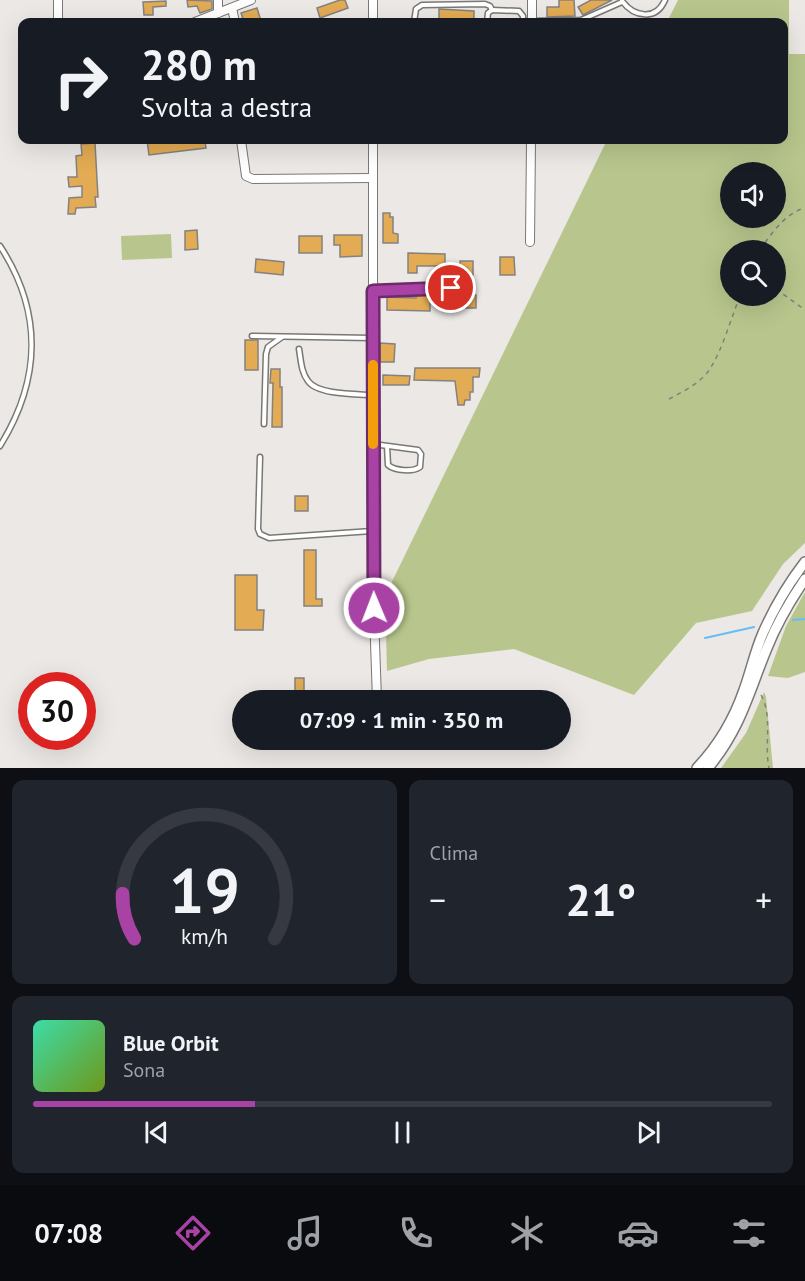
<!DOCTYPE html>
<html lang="it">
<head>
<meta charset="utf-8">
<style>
	:root { --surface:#171b24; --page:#20242c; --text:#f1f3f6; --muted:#9ea1a6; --line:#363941; --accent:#a942a5 }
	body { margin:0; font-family:"PT Sans",sans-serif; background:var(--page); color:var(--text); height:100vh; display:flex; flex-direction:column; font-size:22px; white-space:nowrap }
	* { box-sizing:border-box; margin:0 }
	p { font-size:20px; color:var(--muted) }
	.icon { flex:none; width:33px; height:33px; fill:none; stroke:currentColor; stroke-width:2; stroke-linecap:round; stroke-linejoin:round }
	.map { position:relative; height:768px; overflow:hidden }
	.details { display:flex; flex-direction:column; gap:12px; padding:12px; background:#0d0f14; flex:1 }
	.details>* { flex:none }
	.hud { position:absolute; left:18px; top:18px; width:770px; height:126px; border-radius:12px; box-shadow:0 6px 24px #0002; background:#171b24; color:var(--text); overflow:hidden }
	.controls { position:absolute; left:720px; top:162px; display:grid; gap:12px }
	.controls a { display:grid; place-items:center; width:66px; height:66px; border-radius:50%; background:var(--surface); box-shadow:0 6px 24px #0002; font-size:30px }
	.speed { position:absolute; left:18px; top:672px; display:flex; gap:12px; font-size:30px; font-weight:700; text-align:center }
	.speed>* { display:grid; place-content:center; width:78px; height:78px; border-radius:50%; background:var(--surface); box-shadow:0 6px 24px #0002; line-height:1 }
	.speed .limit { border:9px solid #d22; background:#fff; color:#111 }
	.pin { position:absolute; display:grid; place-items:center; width:51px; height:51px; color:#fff; margin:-26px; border:3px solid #fff; border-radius:50%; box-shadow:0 2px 6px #0007 }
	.me { position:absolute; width:66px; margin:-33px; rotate:359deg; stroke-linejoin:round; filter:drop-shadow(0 0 4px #0008) }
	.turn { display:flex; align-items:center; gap:21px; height:126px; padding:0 24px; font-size:27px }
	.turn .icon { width:78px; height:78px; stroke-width:2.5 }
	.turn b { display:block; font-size:42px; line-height:51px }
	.big { font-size:45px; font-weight:700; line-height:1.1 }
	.details .tile { flex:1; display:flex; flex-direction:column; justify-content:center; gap:9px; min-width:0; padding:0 21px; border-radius:12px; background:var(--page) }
	.details .dial { align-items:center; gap:0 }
	.dial svg { height:156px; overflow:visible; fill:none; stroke:var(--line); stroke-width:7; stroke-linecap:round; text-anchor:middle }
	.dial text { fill:var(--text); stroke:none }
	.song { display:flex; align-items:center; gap:18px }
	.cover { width:72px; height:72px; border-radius:9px; background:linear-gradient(135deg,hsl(160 70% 55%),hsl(80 70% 35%)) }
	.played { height:6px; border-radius:3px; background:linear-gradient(90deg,var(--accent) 30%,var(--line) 30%) }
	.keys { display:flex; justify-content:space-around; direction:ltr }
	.heat { display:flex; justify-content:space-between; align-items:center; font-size:33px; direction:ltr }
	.details .tiles { flex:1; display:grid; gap:12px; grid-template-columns:1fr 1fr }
	.tile:last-child { grid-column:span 2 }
	.trip { position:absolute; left:232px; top:690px; width:339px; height:60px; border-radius:30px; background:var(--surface); box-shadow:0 6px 24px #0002; font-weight:700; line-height:60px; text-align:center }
	.tabs { display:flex; height:96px; justify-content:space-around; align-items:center; background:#090b0e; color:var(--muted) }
	.tabs .icon { width:42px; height:42px }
	.tabs .selected { color:var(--accent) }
	.tabs b { font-size:27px; color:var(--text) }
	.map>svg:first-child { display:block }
	.green { fill:#b8c68d; fill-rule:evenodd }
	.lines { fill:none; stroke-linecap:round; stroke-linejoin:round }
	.stream { stroke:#66bcfb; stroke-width:2 }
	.building { fill:#e3ab53; stroke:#84827f; stroke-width:1.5 }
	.service-casing { stroke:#7a7874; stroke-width:7 }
	.minor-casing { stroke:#7a7874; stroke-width:10 }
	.tertiary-casing { stroke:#7a7874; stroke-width:12 }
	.path { stroke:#82807e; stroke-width:1.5; stroke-dasharray:4.5 4.5; stroke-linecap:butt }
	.service { stroke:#fff; stroke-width:4 }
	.minor { stroke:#fff; stroke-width:8 }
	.tertiary { stroke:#fff; stroke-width:9 }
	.route-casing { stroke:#6e2b6b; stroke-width:15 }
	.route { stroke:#a942a5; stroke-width:10 }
	.slow { stroke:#f59e0b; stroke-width:10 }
</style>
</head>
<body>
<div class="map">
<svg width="805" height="768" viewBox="0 0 805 768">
	<rect width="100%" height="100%" fill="#ebe8e5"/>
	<g class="green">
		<path d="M678,0H789V54H805V543L783,564L752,611L696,623L634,695L514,649L429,659L387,671L385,596L607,140H783V22H667ZM730,172H776V218H730ZM730,250H776V296H730Z"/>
		<polygon points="171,234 172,258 122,260 121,236"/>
		<polygon points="805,592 805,672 788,678 768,676 786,626"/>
		<polygon points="764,692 766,697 773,768 721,768 746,733"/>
	</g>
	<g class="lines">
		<g class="stream">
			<polyline points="793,620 805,619"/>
			<polyline points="705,638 754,627"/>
		</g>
	</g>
	<g class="building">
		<polygon points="187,0 212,1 212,9 200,13 197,6 188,7"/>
		<polygon points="340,0 345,0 348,8 320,18 317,8"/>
		<polygon points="559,0 574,0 575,16 547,17 547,7 559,7"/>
		<polygon points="591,0 612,0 583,15 578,7"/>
		<polygon points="166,1 166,6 153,7 153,15 144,15 143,2"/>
		<polygon points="257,8 261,21 244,22 241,13"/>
		<polygon points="439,9 474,11 474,22 439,22"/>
		<polygon points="147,140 205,140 206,148 149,155"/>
		<polygon points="95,143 98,197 95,197 96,207 76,208 75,214 68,214 69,198 82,197 82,186 69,187 68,177 77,177 76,156 82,155 81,144"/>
		<polygon points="383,213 390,213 390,217 393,217 393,233 398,234 398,243 383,243"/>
		<polygon points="197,230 198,249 185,250 185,231"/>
		<polygon points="334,235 362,235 362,256 340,257 340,245 334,245"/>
		<rect x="299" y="236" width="23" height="17"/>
		<polygon points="408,253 445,254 445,266 417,266 417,273 408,273"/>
		<polygon points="500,257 514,257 515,275 500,275"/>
		<polygon points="256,259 284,262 283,275 255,272"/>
		<rect x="460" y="261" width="13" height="14"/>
		<polygon points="416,295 430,295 430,311 387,310 387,297 416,298"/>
		<rect x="460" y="295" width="16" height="13"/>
		<rect x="245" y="340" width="13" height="30"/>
		<polygon points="380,343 395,344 394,362 380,362"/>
		<polygon points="415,368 480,368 479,377 473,377 473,392 470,392 470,400 465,400 464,405 458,405 455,381 414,380"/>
		<polygon points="271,369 280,369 280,387 282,387 282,427 272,427 273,383 270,383"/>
		<polygon points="383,375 410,376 409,385 383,385"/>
		<rect x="295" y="496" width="13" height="15"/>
		<polygon points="304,550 316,550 316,599 322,599 322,606 304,606"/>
		<polygon points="235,575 257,575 257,610 264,610 263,630 235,630"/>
		<rect x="295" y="678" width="9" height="22"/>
	</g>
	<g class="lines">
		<g class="service-casing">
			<g id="service">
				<path d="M622,1C634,17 656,21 665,0"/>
				<polyline points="532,21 581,20 622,2"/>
				<polyline points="414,22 416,9 422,5 485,4 490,6 492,10"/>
				<polyline points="487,22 488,13 492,10 519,11 523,16 523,22"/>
				<path d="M0,246C43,312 41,380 0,446"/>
				<polyline points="252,336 372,338"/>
				<path d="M299,349C301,360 301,372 308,381C318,395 356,394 372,395"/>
				<polyline points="264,424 266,354 268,347 282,337"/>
				<path d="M373,444L418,450L421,454L420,467C413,472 395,471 388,465L387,446"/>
				<polyline points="260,457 258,529 260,534 269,538 372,531"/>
			</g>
		</g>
		<g class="minor-casing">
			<g id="minor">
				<polyline points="58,0 58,22"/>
				<polyline points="218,0 218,13"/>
				<polyline points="373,0 373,22"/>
				<polyline points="232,8 235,22"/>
				<polyline points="195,22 251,0"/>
				<polyline points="532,22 532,0"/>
				<polyline points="241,140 246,176 253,179 373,178"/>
				<polyline points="373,140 373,585 377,700"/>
				<polyline points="530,242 531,140"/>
				<polyline points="373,291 451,288"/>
			</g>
		</g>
		<g class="tertiary-casing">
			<g id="tertiary">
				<path d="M697,768C718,746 734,719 744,690C751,671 755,651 763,633C774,608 788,584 805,562"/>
				<path d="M708,768C741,728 748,694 767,648C777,623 790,601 805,579"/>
			</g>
		</g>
		<g class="path">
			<path d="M760,250C771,234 785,213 805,208"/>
			<polyline points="776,289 805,310"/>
			<path d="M669,399C682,392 697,385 707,373C721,355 731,318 740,296"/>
			<path d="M761,695C773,716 764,745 769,768"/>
		</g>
		<use href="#service" class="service"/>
		<use href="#minor" class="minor"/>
		<use href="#tertiary" class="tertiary"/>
	</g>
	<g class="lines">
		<g class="route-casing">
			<polyline id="route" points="374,608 373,291 451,288"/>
		</g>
		<use href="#route" class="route"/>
		<polyline class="slow" points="373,444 373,365"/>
	</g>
</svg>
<div class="controls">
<a><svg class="icon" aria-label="sound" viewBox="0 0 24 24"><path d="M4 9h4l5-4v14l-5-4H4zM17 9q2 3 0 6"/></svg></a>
<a><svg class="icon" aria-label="search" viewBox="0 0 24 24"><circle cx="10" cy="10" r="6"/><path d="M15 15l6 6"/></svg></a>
</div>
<div class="speed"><div class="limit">30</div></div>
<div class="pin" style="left:451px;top:288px;background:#d93025"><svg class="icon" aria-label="arrive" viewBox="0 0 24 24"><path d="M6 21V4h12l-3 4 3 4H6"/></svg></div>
<svg class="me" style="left:374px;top:608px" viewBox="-20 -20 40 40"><circle r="17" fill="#a942a5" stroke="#fff" stroke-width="3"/><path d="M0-11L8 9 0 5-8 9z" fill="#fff"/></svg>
<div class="trip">07:09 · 1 min · 350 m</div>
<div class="hud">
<div class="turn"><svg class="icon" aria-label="right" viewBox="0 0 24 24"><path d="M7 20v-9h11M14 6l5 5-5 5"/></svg><div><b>280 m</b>Svolta a destra</div></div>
</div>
</div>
<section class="details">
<div class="tiles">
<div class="tile dial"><svg viewBox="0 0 100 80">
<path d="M14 69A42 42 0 1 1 86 69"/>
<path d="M14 69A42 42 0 0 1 8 46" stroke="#a942a5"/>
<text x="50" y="56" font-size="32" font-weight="700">19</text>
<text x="50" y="72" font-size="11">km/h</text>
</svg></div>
<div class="tile"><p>Clima</p>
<div class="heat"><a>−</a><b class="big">21°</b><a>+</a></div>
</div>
<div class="tile">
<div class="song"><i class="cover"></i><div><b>Blue Orbit</b><p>Sona</p></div></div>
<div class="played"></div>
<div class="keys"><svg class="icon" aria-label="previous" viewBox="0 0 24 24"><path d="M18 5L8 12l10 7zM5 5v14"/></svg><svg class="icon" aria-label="pause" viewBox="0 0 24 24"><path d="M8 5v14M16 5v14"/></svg><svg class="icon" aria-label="next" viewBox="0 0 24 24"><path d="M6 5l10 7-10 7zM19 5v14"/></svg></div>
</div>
</div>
</section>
<nav class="tabs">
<b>07:08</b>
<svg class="icon selected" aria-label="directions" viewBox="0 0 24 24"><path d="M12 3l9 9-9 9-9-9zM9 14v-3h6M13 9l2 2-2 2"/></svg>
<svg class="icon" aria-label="music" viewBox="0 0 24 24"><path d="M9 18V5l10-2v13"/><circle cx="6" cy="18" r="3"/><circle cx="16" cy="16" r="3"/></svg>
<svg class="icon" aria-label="phone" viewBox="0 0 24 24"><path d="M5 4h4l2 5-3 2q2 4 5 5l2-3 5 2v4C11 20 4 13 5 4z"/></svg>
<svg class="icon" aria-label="climate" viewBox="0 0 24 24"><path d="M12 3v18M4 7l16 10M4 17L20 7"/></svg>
<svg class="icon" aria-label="car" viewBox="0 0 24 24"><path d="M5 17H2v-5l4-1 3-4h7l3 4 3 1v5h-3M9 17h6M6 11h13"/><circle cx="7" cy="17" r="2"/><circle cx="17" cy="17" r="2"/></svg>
<svg class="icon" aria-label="filters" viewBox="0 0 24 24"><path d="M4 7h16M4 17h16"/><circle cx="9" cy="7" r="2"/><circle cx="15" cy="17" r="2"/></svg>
</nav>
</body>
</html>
